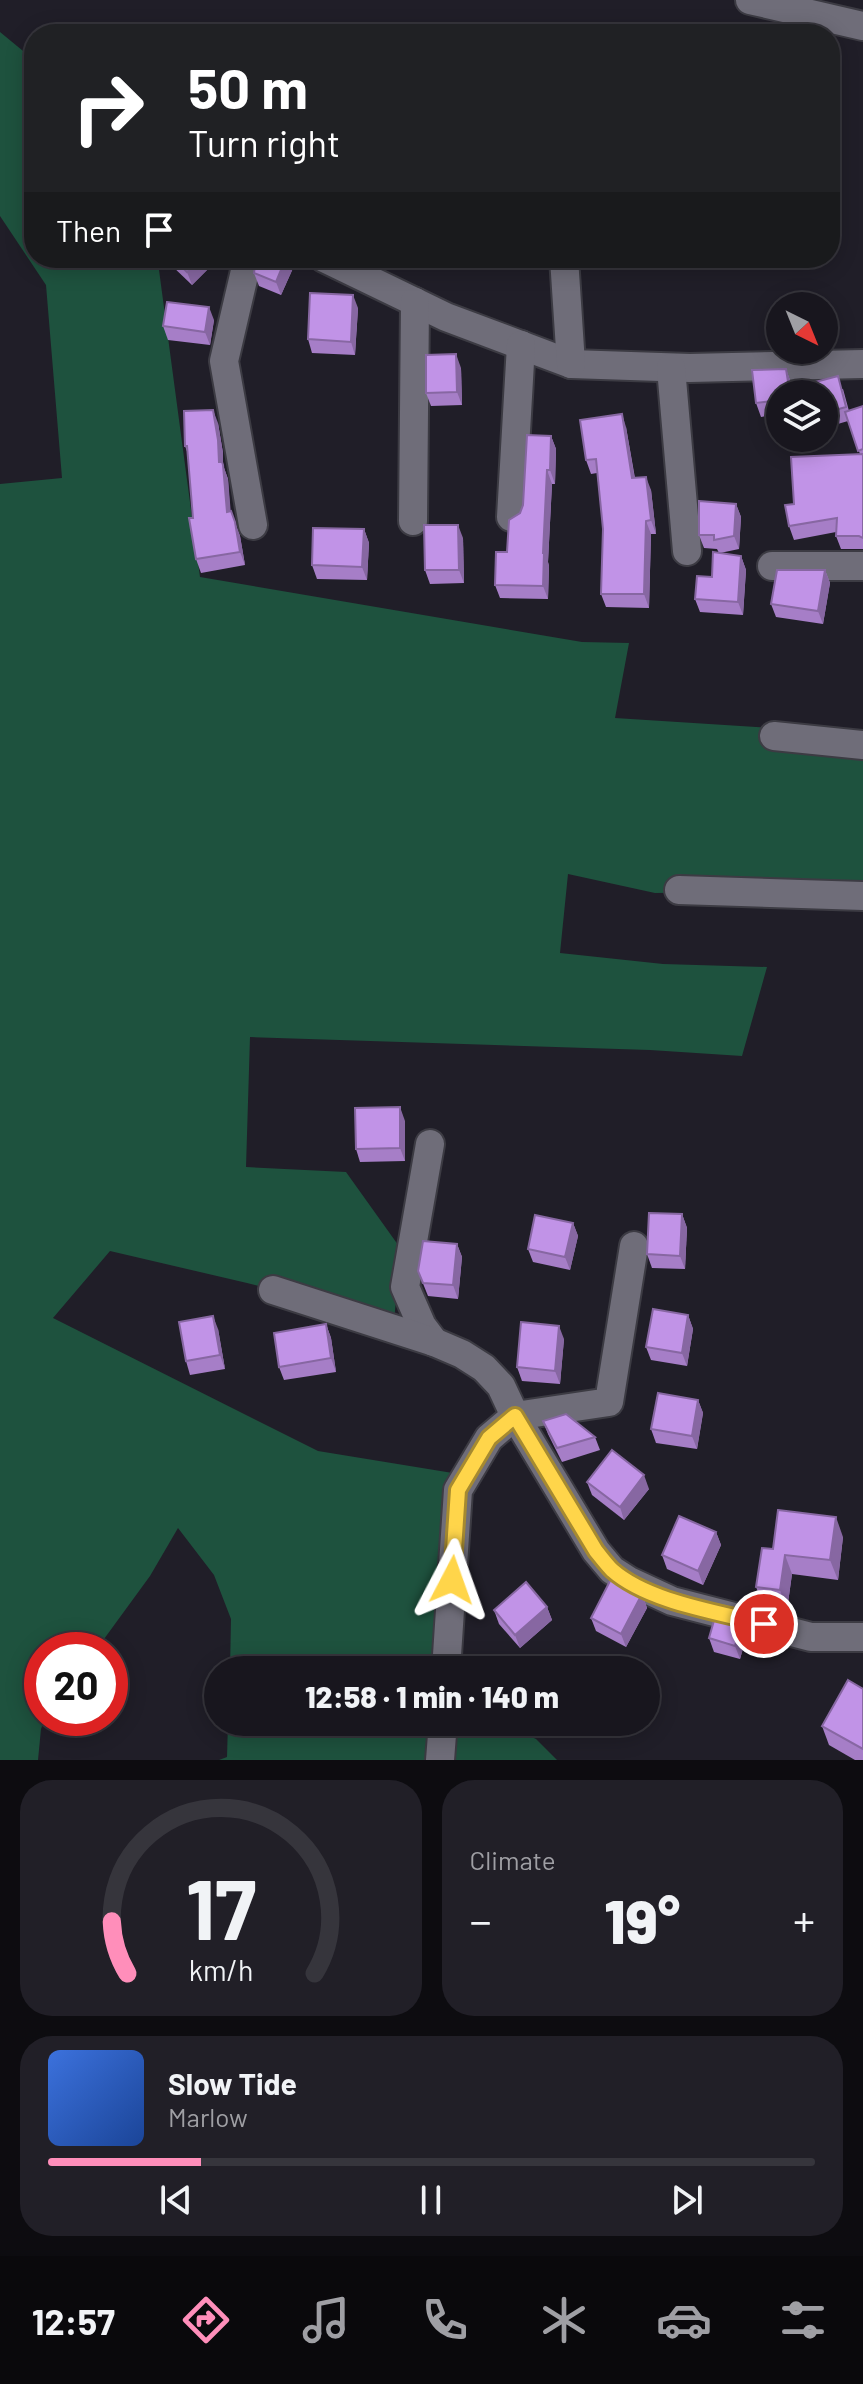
<!DOCTYPE html>
<html lang="en">
<head>
<meta charset="utf-8">
<style>
	:root { --surface:#18161e; --page:#211f27; --text:#f1f3f6; --muted:#9f9fa4; --line:#36353c; --accent:#ff8eba }
	body { margin:0; font-family:Barlow,sans-serif; background:var(--page); color:var(--text); height:100vh; display:flex; flex-direction:column; font-size:30px; white-space:nowrap }
	* { box-sizing:border-box; margin:0 }
	p { font-size:26px; color:var(--muted) }
	.icon { flex:none; width:44px; height:44px; fill:none; stroke:currentColor; stroke-width:2; stroke-linecap:round; stroke-linejoin:round }
	.map { position:relative; height:1760px; overflow:hidden }
	.sheet { display:flex; flex-direction:column; gap:20px; padding:20px; background:#0d0c10; flex:1 }
	.sheet>* { flex:none }
	.top-card { position:absolute; left:24px; top:24px; width:816px; height:244px; border-radius:32px; box-shadow:0 4px 20px #0003,0 0 0 2px var(--line); background:#202124; color:#fff; overflow:hidden }
	.needle { width:52px; rotate:137deg }
	.tools { position:absolute; left:766px; top:292px; display:grid; gap:16px }
	.tools a { display:grid; place-items:center; width:72px; height:72px; border-radius:50%; background:var(--surface); box-shadow:0 4px 20px #0003,0 0 0 2px var(--line); font-size:40px }
	.speed { position:absolute; left:24px; top:1632px; display:flex; gap:16px; font-size:40px; font-weight:700; text-align:center }
	.speed>* { display:grid; place-content:center; width:104px; height:104px; border-radius:50%; background:var(--surface); box-shadow:0 4px 20px #0003,0 0 0 2px var(--line); line-height:1 }
	.speed .limit { border:12px solid #d22; background:#fff; color:#111 }
	.pin { position:absolute; display:grid; place-items:center; width:68px; height:68px; color:#fff; margin:-34px; border:4px solid #fff; border-radius:50%; box-shadow:0 2px 8px #0007 }
	.me { position:absolute; width:88px; margin:-44px; rotate:4deg; stroke-linejoin:round; filter:drop-shadow(0 0 6px #0008) }
	.turn { display:flex; align-items:center; gap:28px; height:168px; padding:0 32px; font-size:36px }
	.turn .icon { width:104px; height:104px; stroke-width:2.5 }
	.turn b { display:block; font-size:56px; line-height:68px }
	.then { display:flex; align-items:center; height:76px; padding:0 32px; background:#0003; gap:16px; font-size:30px }
	.big { font-size:60px; font-weight:800; line-height:1.1 }
	.sheet .widget { flex:1; display:flex; flex-direction:column; justify-content:center; gap:12px; min-width:0; padding:0 28px; border-radius:32px; background:var(--page) }
	.sheet .dial { align-items:center; gap:0 }
	.dial svg { height:208px; overflow:visible; fill:none; stroke:var(--line); stroke-width:7; stroke-linecap:round; text-anchor:middle }
	.dial text { fill:var(--text); stroke:none }
	.song { display:flex; align-items:center; gap:24px }
	.cover { width:96px; height:96px; border-radius:12px; background:linear-gradient(135deg,hsl(220 70% 55%),hsl(220 70% 35%)) }
	.played { height:8px; border-radius:4px; background:linear-gradient(90deg,var(--accent) 20%,var(--line) 20%) }
	.keys { display:flex; justify-content:space-around; direction:ltr }
	.heat { display:flex; justify-content:space-between; align-items:center; font-size:44px; direction:ltr }
	.sheet .tiles { flex:1; display:grid; gap:20px; grid-template-columns:1fr 1fr }
	.widget:last-child { grid-column:span 2 }
	.trip { position:absolute; left:204px; top:1656px; width:456px; height:80px; border-radius:40px; background:var(--surface); box-shadow:0 4px 20px #0003,0 0 0 2px var(--line); font-weight:800; line-height:80px; text-align:center }
	.tabs { display:flex; height:128px; justify-content:space-around; align-items:center; background:#0a090c; color:var(--muted) }
	.tabs .icon { width:56px; height:56px }
	.tabs .on { color:var(--accent) }
	.tabs b { font-size:36px; color:var(--text) }
	.map>svg:first-child { display:block }
	.green { fill:#1e523e }
	.lines { fill:none; stroke-linecap:round; stroke-linejoin:round }
	.minor-casing { stroke:#3c3b43; stroke-width:32 }
	.minor { stroke:#6f6d79; stroke-width:28 }
	.wall { fill:#a67ec7 }
	.shaded-wall { fill:#8767a2 }
	.building { fill:#c193e7; stroke:#8767a2; stroke-width:2 }
	.route-casing { stroke:#a68a30; stroke-width:20 }
	.route { stroke:#ffd54a; stroke-width:14 }
</style>
</head>
<body>
<div class="map">
<svg width="863" height="1760" viewBox="0 0 863 1760">
	<rect width="100%" height="100%" fill="#201e28"/>
	<g class="green">
		<polygon points="0,32 34,60 34,258 138,258 159,270 200,577 582,642 629,643 615,718 863,734 863,890 655,893 568,874 560,953 663,964 767,967 742,1056 650,1050 250,1037 246,1167 346,1172 401,1249 394,1321 247,1283 110,1251 53,1318 318,1451 471,1476 455,1670 230,1670 231,1619 214,1575 178,1528 150,1576 96,1650 42,1650 42,1718 45,1718 41,1729 38,1760 0,1760 0,484 62,478 46,285 0,216"/>
		<polygon points="228,1722 447,1722 440,1760 219,1760 227,1757"/>
		<polygon points="450,1722 498,1722 536,1739 557,1760 446,1760"/>
	</g>
	<g class="lines">
		<g class="minor-casing">
			<g id="minor">
				<polyline points="750,0 863,26"/>
				<polyline points="248,258 224,361 253,525"/>
				<polyline points="324,258 446,317 571,364 690,368 863,364"/>
				<polyline points="564,258 571,364"/>
				<polyline points="671,368 687,551"/>
				<polyline points="511,517 521,345"/>
				<polyline points="413,521 415,302"/>
				<polyline points="772,566 863,566"/>
				<polyline points="774,736 863,745"/>
				<polyline points="679,890 863,896"/>
				<polyline points="430,1144 405,1287 422,1326 434,1342"/>
				<polyline points="273,1290 434,1342 462,1354 484,1368 501,1386 515,1416 596,1551 612,1570 629,1581 672,1601 811,1637 863,1637"/>
				<polyline points="446,1670 458,1490 489,1438 515,1416 609,1402 634,1246"/>
				<polyline points="440,1760 443,1722"/>
			</g>
		</g>
		<use href="#minor" class="minor"/>
	</g>
	<g class="wall">
		<polygon points="168,258 219,258 192,285 170,264"/>
		<polygon points="294,266 281,295 259,286 254,273"/>
		<polygon points="358,308 355,355 312,353 308,339"/>
		<polygon points="214,320 210,345 168,340 163,326"/>
		<polygon points="461,368 462,405 431,406 426,393"/>
		<polygon points="786,369 791,383 793,394 780,394 780,414 761,417 756,403"/>
		<polygon points="843,389 849,411 863,406 863,549 841,549 836,536 836,532 794,540 789,526 794,504 860,454 848,421 824,428 824,394"/>
		<polygon points="218,423 223,453 223,465 228,479 230,511 240,536 245,565 201,573 196,559 188,454 185,446"/>
		<polygon points="626,427 635,478 651,490 656,534 651,534 649,608 606,607 601,594 603,529 597,473 591,474 586,460"/>
		<polygon points="551,436 556,449 555,484 552,484 548,562 549,566 548,599 500,598 495,585"/>
		<polygon points="736,504 741,517 739,549 720,553 741,556 746,570 743,615 700,612 695,599 712,577 719,553 717,549 704,548 699,535"/>
		<polygon points="364,529 369,543 367,580 317,579 312,565"/>
		<polygon points="463,538 464,583 430,584 425,570"/>
		<polygon points="825,570 830,583 823,624 776,617 771,604"/>
		<polygon points="405,1121 405,1161 360,1162 356,1149"/>
		<polygon points="682,1214 687,1228 685,1269 652,1268 647,1254"/>
		<polygon points="573,1223 578,1236 570,1270 533,1262 528,1249"/>
		<polygon points="457,1244 462,1257 458,1299 428,1296 418,1271"/>
		<polygon points="688,1315 693,1329 687,1366 651,1360 646,1347"/>
		<polygon points="326,1324 331,1338 336,1372 284,1380 279,1367"/>
		<polygon points="218,1329 225,1369 190,1375 186,1361"/>
		<polygon points="564,1339 560,1384 522,1381 517,1367"/>
		<polygon points="698,1400 703,1413 697,1449 656,1443 651,1429"/>
		<polygon points="543,1421 595,1437 600,1450 562,1462 548,1434"/>
		<polygon points="587,1482 649,1489 624,1520 592,1495"/>
		<polygon points="716,1532 721,1545 703,1585 667,1569 662,1555"/>
		<polygon points="843,1537 838,1580 792,1574 787,1610 764,1607 756,1587 773,1549"/>
		<polygon points="642,1594 647,1608 626,1647 596,1631 591,1618"/>
		<polygon points="547,1607 552,1620 520,1648 499,1624 494,1610"/>
		<polygon points="741,1624 746,1638 740,1659 714,1652 709,1638"/>
		<polygon points="863,1689 863,1760 855,1760 829,1745 822,1726"/>
	</g>
	<g class="shaded-wall">
		<polygon points="201,258 219,258 192,285 187,272"/>
		<polygon points="286,258 291,258 294,266 281,295 276,282"/>
		<polygon points="353,295 358,308 355,355 351,342"/>
		<polygon points="209,307 214,320 210,345 205,332"/>
		<polygon points="456,354 461,368 462,405 457,392"/>
		<polygon points="786,369 791,383 793,394 790,394"/>
		<polygon points="213,410 218,423 223,453 223,465 228,479 232,526 227,512 219,462"/>
		<polygon points="622,414 626,427 637,492 632,478"/>
		<polygon points="551,436 556,449 555,484 550,470"/>
		<polygon points="547,470 552,484 548,562 549,566 548,599 543,586 543,553"/>
		<polygon points="646,477 651,490 656,534 651,520"/>
		<polygon points="736,504 741,517 739,549 734,536"/>
		<polygon points="646,521 651,534 649,608 644,594"/>
		<polygon points="235,522 240,536 245,565 240,552"/>
		<polygon points="458,525 463,538 464,583 459,570"/>
		<polygon points="364,529 369,543 367,580 362,567"/>
		<polygon points="741,556 746,570 743,615 738,602"/>
		<polygon points="825,570 830,583 823,624 818,611"/>
		<polygon points="400,1107 405,1121 405,1161 400,1148"/>
		<polygon points="682,1214 687,1228 685,1269 680,1256"/>
		<polygon points="573,1223 578,1236 570,1270 565,1257"/>
		<polygon points="457,1244 462,1257 458,1299 453,1285"/>
		<polygon points="688,1315 693,1329 687,1366 682,1353"/>
		<polygon points="213,1316 218,1329 225,1369 220,1355"/>
		<polygon points="326,1324 331,1338 336,1372 331,1358"/>
		<polygon points="559,1326 564,1339 560,1384 555,1371"/>
		<polygon points="698,1400 703,1413 697,1449 692,1436"/>
		<polygon points="644,1475 649,1489 624,1520 620,1507"/>
		<polygon points="836,1517 843,1537 838,1580 830,1560"/>
		<polygon points="716,1532 721,1545 703,1585 698,1571"/>
		<polygon points="785,1555 792,1574 787,1610 780,1590"/>
		<polygon points="642,1594 647,1608 626,1647 621,1634"/>
		<polygon points="547,1607 552,1620 520,1648 515,1635"/>
		<polygon points="741,1624 746,1638 740,1659 735,1646"/>
		<polygon points="547,1722 558,1722 550,1730"/>
	</g>
	<g class="building">
		<polygon points="173,258 201,258 187,272"/>
		<polygon points="256,258 286,258 276,282 254,273"/>
		<polygon points="310,293 353,295 351,342 308,339"/>
		<polygon points="167,302 209,307 205,332 163,326"/>
		<polygon points="456,354 457,392 426,393 426,355"/>
		<polygon points="786,369 790,394 780,394 780,400 756,403 752,370"/>
		<polygon points="838,376 846,407 824,413 824,394 807,394 804,385"/>
		<polygon points="863,406 863,449 858,451 845,412"/>
		<polygon points="213,410 218,440 219,462 222,462 223,465 227,512 231,511 235,522 240,552 196,559 189,518 193,518 187,446 185,446 184,411"/>
		<polygon points="622,414 632,478 646,477 651,520 646,521 644,594 601,594 603,529 596,459 586,460 580,420"/>
		<polygon points="527,435 551,436 550,470 547,470 543,553 544,553 543,586 495,585 496,552 507,552 509,520 520,513 523,505"/>
		<polygon points="863,454 863,538 859,536 836,536 837,518 789,526 785,505 794,504 791,457"/>
		<polygon points="699,501 736,504 734,536 714,540 714,535 699,535"/>
		<polygon points="424,525 458,525 459,570 425,570"/>
		<polygon points="313,528 364,529 362,567 312,565"/>
		<polygon points="713,552 741,556 738,602 695,599 697,576 712,577"/>
		<polygon points="777,570 825,570 818,611 771,604"/>
		<polygon points="400,1107 400,1148 356,1149 355,1108"/>
		<polygon points="649,1213 682,1214 680,1256 647,1254"/>
		<polygon points="535,1215 573,1223 565,1257 528,1249"/>
		<polygon points="423,1241 457,1244 453,1285 423,1283 418,1271"/>
		<polygon points="653,1309 688,1315 682,1353 646,1347"/>
		<polygon points="213,1316 220,1355 186,1361 179,1322"/>
		<polygon points="521,1322 559,1326 555,1371 517,1367"/>
		<polygon points="326,1324 331,1358 279,1367 274,1333"/>
		<polygon points="658,1393 698,1400 692,1436 651,1429"/>
		<polygon points="566,1414 595,1437 557,1448 543,1421"/>
		<polygon points="612,1450 644,1475 620,1507 587,1482"/>
		<polygon points="778,1510 836,1517 830,1560 785,1555 780,1590 756,1587 762,1548 773,1549"/>
		<polygon points="679,1516 716,1532 698,1571 662,1555"/>
		<polygon points="611,1579 642,1594 621,1634 591,1618"/>
		<polygon points="526,1582 547,1607 515,1635 494,1610"/>
		<polygon points="715,1617 741,1624 735,1646 709,1638"/>
		<polygon points="546,1664 552,1670 541,1670"/>
		<polygon points="848,1680 863,1689 863,1749 822,1726"/>
	</g>
	<g class="lines">
		<g class="route-casing">
			<path id="route" d="M452,1580L458,1490L489,1438L515,1416L596,1551C601,1557 606,1564 612,1570C648,1602 718,1612 764,1624"/>
		</g>
		<use href="#route" class="route"/>
	</g>
</svg>
<div class="tools">
<a><svg class="needle" viewBox="-14 -14 28 28"><path d="M0-13l5 13h-10z" fill="#e53935"/><path d="M0 13l5-13h-10z" fill="#9f9fa4"/></svg></a>
<a><svg class="icon" aria-label="layers" viewBox="0 0 24 24"><path d="M12 4l9 5-9 5-9-5zM3 14l9 5 9-5"/></svg></a>
</div>
<div class="speed"><div class="limit">20</div></div>
<div class="pin" style="left:764px;top:1624px;background:#d93025"><svg class="icon" aria-label="arrive" viewBox="0 0 24 24"><path d="M6 21V4h12l-3 4 3 4H6"/></svg></div>
<svg class="me" style="left:452px;top:1580px" viewBox="-20 -20 40 40"><path d="M0-17L14 15 0 8-14 15z" fill="#ffd54a" stroke="#fff" stroke-width="4"/></svg>
<div class="trip">12:58 · 1 min · 140 m</div>
<div class="top-card">
<div class="turn"><svg class="icon" aria-label="right" viewBox="0 0 24 24"><path d="M7 20v-9h11M14 6l5 5-5 5"/></svg><div><b>50 m</b>Turn right</div></div>
<div class="then">Then<svg class="icon" aria-label="arrive" viewBox="0 0 24 24"><path d="M6 21V4h12l-3 4 3 4H6"/></svg></div>
</div>
</div>
<section class="sheet">
<div class="tiles">
<div class="widget dial"><svg viewBox="0 0 100 80">
<path d="M14 69A42 42 0 1 1 86 69"/>
<path d="M14 69A42 42 0 0 1 8 49" stroke="#ff8eba"/>
<text x="50" y="56" font-size="32" font-weight="700">17</text>
<text x="50" y="72" font-size="11">km/h</text>
</svg></div>
<div class="widget"><p>Climate</p>
<div class="heat"><a>−</a><b class="big">19°</b><a>+</a></div>
</div>
<div class="widget">
<div class="song"><i class="cover"></i><div><b>Slow Tide</b><p>Marlow</p></div></div>
<div class="played"></div>
<div class="keys"><svg class="icon" aria-label="previous" viewBox="0 0 24 24"><path d="M18 5L8 12l10 7zM5 5v14"/></svg><svg class="icon" aria-label="pause" viewBox="0 0 24 24"><path d="M8 5v14M16 5v14"/></svg><svg class="icon" aria-label="next" viewBox="0 0 24 24"><path d="M6 5l10 7-10 7zM19 5v14"/></svg></div>
</div>
</div>
</section>
<nav class="tabs">
<b>12:57</b>
<svg class="icon on" aria-label="directions" viewBox="0 0 24 24"><path d="M12 3l9 9-9 9-9-9zM9 14v-3h6M13 9l2 2-2 2"/></svg>
<svg class="icon" aria-label="music" viewBox="0 0 24 24"><path d="M9 18V5l10-2v13"/><circle cx="6" cy="18" r="3"/><circle cx="16" cy="16" r="3"/></svg>
<svg class="icon" aria-label="phone" viewBox="0 0 24 24"><path d="M5 4h4l2 5-3 2q2 4 5 5l2-3 5 2v4C11 20 4 13 5 4z"/></svg>
<svg class="icon" aria-label="climate" viewBox="0 0 24 24"><path d="M12 3v18M4 7l16 10M4 17L20 7"/></svg>
<svg class="icon" aria-label="car" viewBox="0 0 24 24"><path d="M5 17H2v-5l4-1 3-4h7l3 4 3 1v5h-3M9 17h6M6 11h13"/><circle cx="7" cy="17" r="2"/><circle cx="17" cy="17" r="2"/></svg>
<svg class="icon" aria-label="filters" viewBox="0 0 24 24"><path d="M4 7h16M4 17h16"/><circle cx="9" cy="7" r="2"/><circle cx="15" cy="17" r="2"/></svg>
</nav>
</body>
</html>
